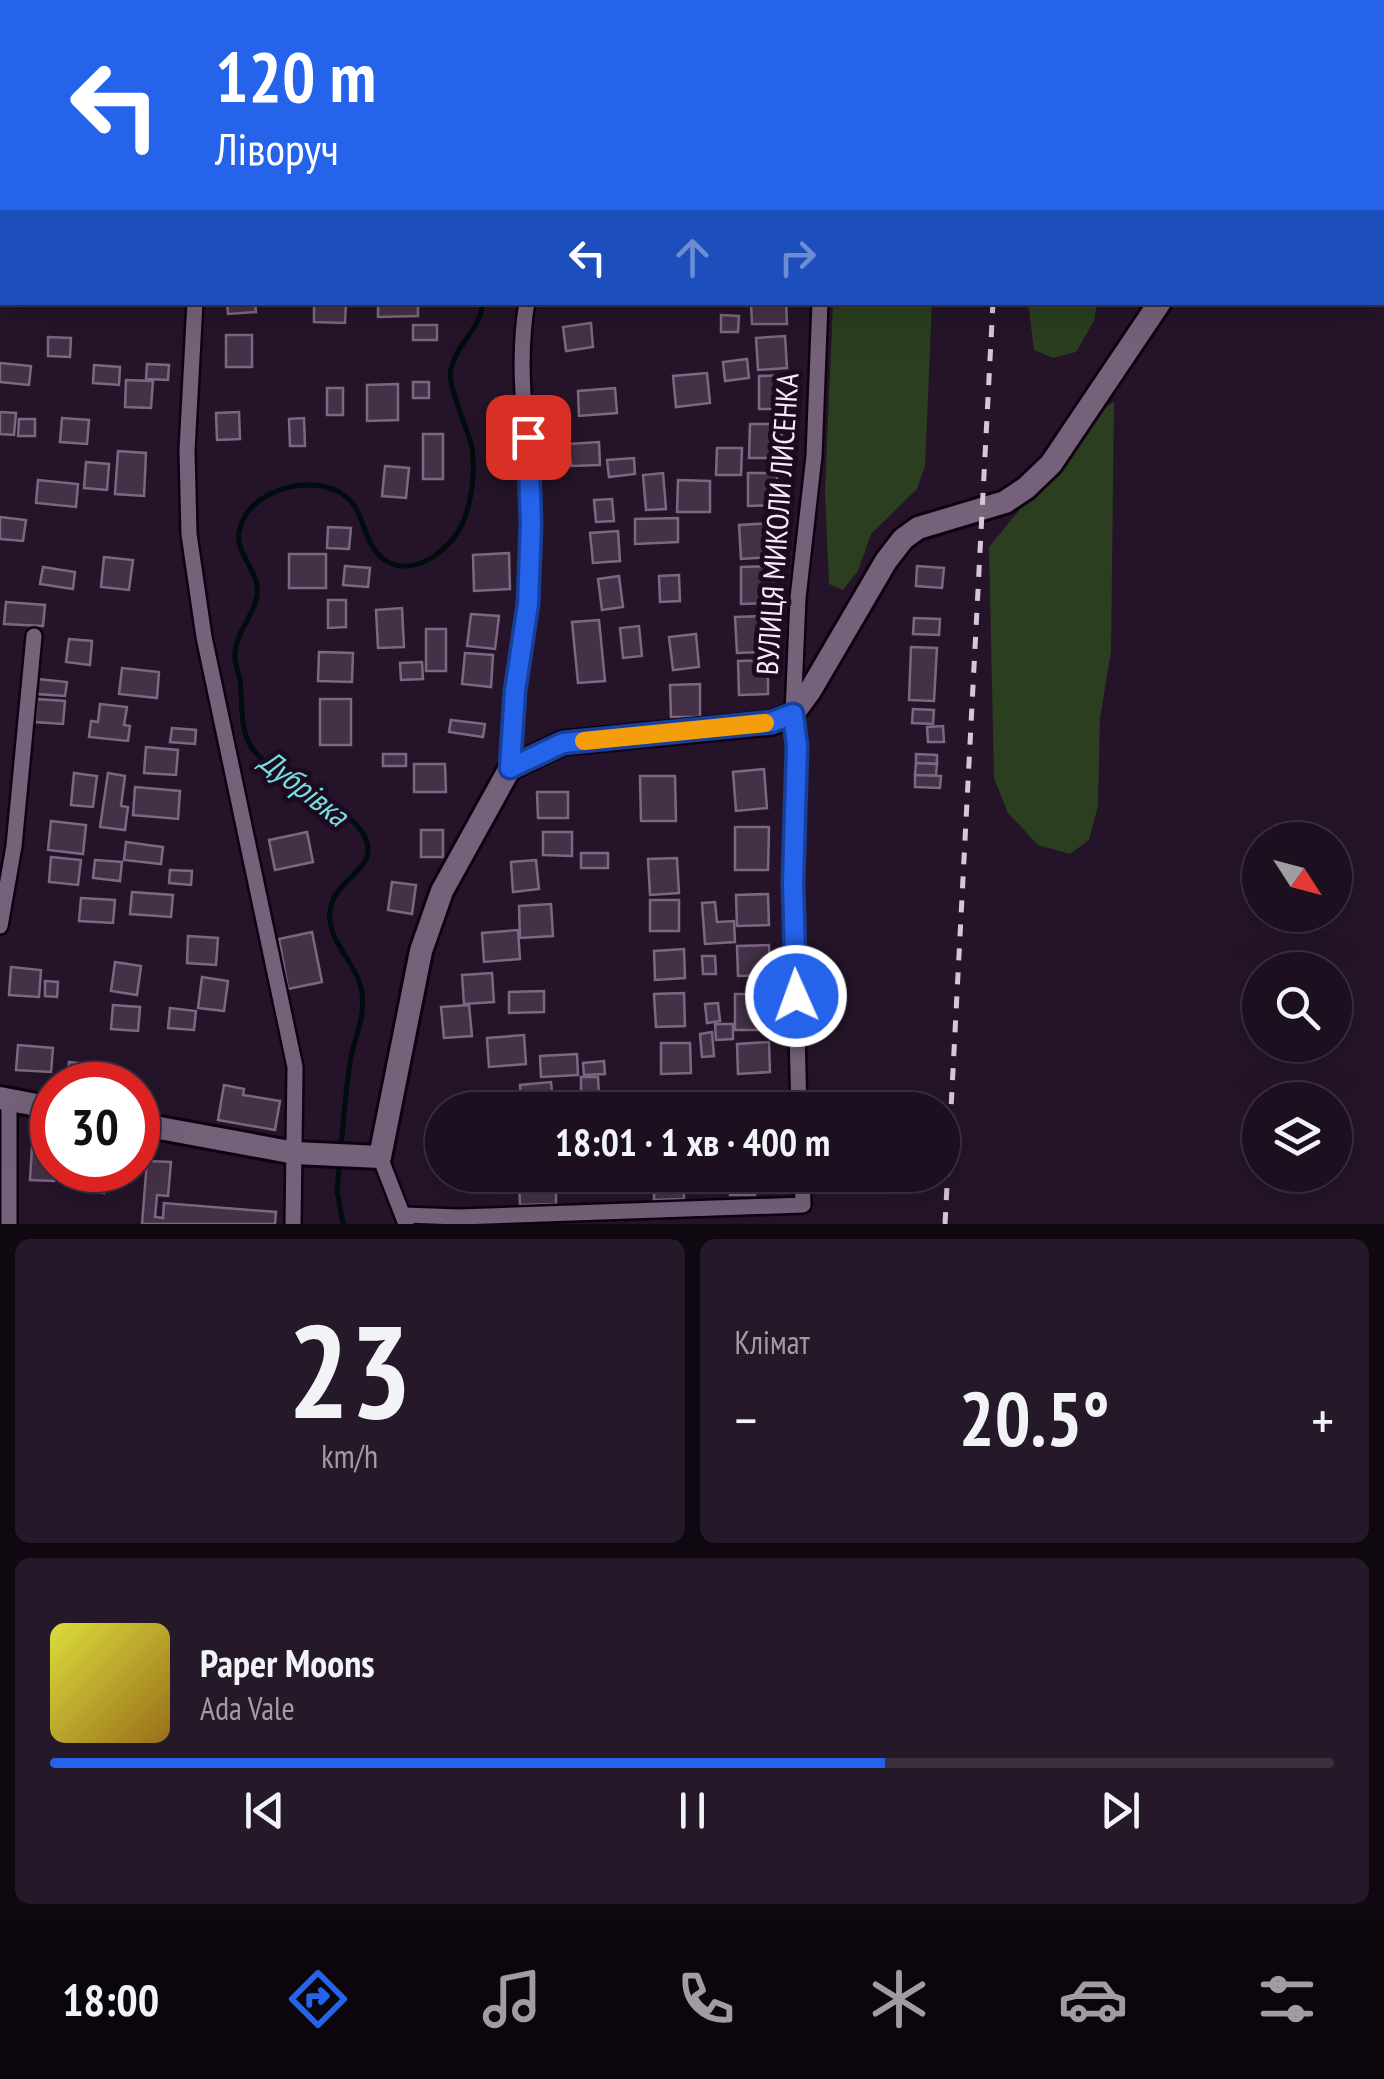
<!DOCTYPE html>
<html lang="uk">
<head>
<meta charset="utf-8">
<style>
	:root { --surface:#1c0f1f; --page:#251828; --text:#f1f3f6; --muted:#a09ca4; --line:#3a2f3d; --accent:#2563eb }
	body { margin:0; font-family:"PT Sans Narrow",sans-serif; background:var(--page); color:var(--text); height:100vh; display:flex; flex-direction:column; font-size:38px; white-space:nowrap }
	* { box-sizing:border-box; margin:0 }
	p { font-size:32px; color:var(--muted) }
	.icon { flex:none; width:55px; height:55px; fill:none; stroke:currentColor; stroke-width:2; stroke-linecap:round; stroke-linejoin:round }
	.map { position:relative; height:1224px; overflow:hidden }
	.panel { display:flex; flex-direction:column; gap:15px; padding:15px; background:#0f0811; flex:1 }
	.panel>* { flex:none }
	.guide { position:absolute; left:0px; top:0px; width:1385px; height:305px; box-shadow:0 10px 40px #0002,0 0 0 2px var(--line); background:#2563eb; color:#fff; overflow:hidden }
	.needle { width:65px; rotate:126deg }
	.controls { position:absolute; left:1242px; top:822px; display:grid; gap:20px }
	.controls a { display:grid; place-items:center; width:110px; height:110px; border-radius:50%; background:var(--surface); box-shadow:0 10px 40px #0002,0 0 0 2px var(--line); font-size:50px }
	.speed { position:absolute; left:30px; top:1062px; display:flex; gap:20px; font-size:50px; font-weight:700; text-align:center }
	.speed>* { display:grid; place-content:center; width:130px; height:130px; border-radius:50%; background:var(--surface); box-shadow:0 10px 40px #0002,0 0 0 2px var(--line); line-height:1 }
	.speed .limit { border:15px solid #d22; background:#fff; color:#111 }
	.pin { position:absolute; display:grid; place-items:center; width:85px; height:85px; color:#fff; margin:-42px; border-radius:20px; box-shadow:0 5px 15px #0006 }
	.me { position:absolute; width:110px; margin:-55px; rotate:358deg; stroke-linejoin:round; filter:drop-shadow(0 0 8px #0008) }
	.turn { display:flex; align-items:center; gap:35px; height:210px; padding:0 50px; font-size:45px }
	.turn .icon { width:130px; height:130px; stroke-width:2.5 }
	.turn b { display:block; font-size:70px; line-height:85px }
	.lanes { display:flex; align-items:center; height:95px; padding:0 50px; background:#0003; justify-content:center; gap:50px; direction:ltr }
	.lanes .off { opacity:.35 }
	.big { font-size:75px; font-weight:700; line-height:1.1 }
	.panel .widget { flex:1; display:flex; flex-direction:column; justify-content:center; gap:15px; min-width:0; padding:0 35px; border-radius:15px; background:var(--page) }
	.panel .dial { align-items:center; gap:0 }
	.dial b { font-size:130px; line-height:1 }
	.song { display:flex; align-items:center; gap:30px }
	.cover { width:120px; height:120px; border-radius:15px; background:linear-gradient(135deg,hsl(60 70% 55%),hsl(40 70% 35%)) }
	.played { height:10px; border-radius:5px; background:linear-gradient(90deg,var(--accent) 65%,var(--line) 65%) }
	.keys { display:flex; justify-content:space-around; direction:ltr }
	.heat { display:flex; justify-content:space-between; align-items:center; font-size:55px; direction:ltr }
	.panel .tiles { flex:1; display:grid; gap:15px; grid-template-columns:1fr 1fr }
	.widget:last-child { grid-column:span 2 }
	.trip { position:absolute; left:425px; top:1092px; width:535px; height:100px; border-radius:50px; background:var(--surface); box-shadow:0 10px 40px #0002,0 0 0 2px var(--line); font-weight:700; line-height:100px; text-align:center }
	.tab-bar { display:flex; height:160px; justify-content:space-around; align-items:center; background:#0b060c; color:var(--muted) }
	.tab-bar .icon { width:70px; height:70px }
	.tab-bar .current { color:var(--accent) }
	.tab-bar b { font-size:45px; color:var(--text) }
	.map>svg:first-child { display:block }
	.green { fill:#2b3e1f }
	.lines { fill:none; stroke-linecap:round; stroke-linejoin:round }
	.stream { stroke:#000c0d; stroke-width:5 }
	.building { fill:#443148; stroke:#7c6781; stroke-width:2.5 }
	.street-casing { stroke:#0e0211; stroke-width:20 }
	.secondary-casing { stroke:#0e0211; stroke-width:28 }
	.street { stroke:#76617b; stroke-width:15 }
	.secondary { stroke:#76617b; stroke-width:22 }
	.rail { stroke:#d4c7d7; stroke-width:5; stroke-dasharray:12 12; stroke-linecap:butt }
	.route-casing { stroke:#184099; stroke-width:25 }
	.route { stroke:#2563eb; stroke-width:18 }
	.slow { stroke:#f59e0b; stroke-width:18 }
	.labels { text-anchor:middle; stroke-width:10; stroke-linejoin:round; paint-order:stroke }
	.street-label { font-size:30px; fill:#f6eaf9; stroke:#1c0b1f }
	.water-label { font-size:32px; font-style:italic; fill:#76dce0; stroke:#1c0b1f }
</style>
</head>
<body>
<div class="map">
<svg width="1384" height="1224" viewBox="0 0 1384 1224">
	<rect width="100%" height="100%" fill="#251429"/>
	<g class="green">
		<polygon points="833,303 932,303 925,466 917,489 871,534 858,571 843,590 829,584 825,491"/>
		<polygon points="1028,303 1097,303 1094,321 1076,352 1053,358 1034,350"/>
		<polygon points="1114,402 1111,651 1100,718 1098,806 1089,840 1070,854 1038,845 1008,813 994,778 989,547 1101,410"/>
	</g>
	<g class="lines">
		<g class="stream">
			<polyline points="324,2 324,0"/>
			<path d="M341,1143C345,1113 346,1081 352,1052C357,1032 365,1015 362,993C358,963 326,941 330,911C333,880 376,870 367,842C356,806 276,781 252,748C239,729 243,703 240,681C239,674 236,667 235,659C233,634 253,619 257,596C261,571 235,555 239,532C246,490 312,472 344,495C364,509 362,537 378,554C404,582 444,556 459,530C471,510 476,472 472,449C470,435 462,420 458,406C455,395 448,380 451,369C456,344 481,329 483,302"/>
			<polyline points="339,1170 337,1190 343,1224"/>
		</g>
	</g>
	<g class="building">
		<polygon points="227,302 255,302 256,312 228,314"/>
		<polygon points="314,302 346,302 345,323 314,322"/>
		<polygon points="378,302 418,302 418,316 378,317"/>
		<polygon points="751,302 786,302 787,324 752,324"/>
		<polygon points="721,315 739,316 738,332 721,332"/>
		<polygon points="591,323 593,347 566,351 563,327"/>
		<rect x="413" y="325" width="24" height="15"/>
		<rect x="226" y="335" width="26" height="32"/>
		<polygon points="785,336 787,368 758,370 756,338"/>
		<polygon points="48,337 71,338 70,357 48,356"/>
		<polygon points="747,359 749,378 725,381 723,362"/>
		<polygon points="0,363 31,366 29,385 0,382"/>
		<polygon points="147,364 169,365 168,380 146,379"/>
		<polygon points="94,365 120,367 119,385 93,383"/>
		<polygon points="707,373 710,403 676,407 673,376"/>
		<polygon points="785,375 786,409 759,409 759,376"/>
		<polygon points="126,380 153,381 151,408 125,407"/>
		<rect x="413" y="382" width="16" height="16"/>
		<polygon points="398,384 398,420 367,421 367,385"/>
		<rect x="327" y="388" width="16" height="27"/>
		<polygon points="615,388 617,413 579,416 578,391"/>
		<polygon points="0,412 16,413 14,435 0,434"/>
		<polygon points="239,412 240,439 217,440 216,413"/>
		<polygon points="62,418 89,420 87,444 60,442"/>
		<polygon points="304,418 305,446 290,446 289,419"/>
		<polygon points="19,419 35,419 35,436 18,436"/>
		<polygon points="750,424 782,424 781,458 749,458"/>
		<rect x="423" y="434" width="20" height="45"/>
		<polygon points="599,442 600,465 571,466 569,444"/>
		<polygon points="717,448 742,448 741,475 716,475"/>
		<polygon points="118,451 146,453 144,496 115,494"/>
		<polygon points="634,458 635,474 609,477 607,460"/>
		<polygon points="86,462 109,464 107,490 84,488"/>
		<polygon points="385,466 409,468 406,498 382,496"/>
		<polygon points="663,473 666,509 646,510 643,475"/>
		<polygon points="748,473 777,473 777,505 748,506"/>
		<polygon points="38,480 78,484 76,507 36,503"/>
		<polygon points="678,480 710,481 710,512 677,512"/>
		<polygon points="612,499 614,521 596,522 594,500"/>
		<polygon points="0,517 26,520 23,541 0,539"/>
		<polygon points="678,518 678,542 635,544 635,519"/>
		<polygon points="773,523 774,557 741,559 739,525"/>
		<polygon points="328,527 351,528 349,549 327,548"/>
		<polygon points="618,531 620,561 593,563 590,533"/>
		<polygon points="509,553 510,589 474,591 473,555"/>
		<rect x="289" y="554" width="37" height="34"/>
		<polygon points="104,557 133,560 129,590 101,587"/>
		<polygon points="345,566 370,568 368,587 343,585"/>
		<polygon points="773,566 774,603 741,604 741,567"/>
		<polygon points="917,566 944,568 942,588 916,586"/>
		<polygon points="43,567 75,572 73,589 40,584"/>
		<polygon points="679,575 680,601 660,602 659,576"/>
		<polygon points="619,576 623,607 602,610 598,579"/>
		<polygon points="328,600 346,600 346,627 328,628"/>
		<polygon points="6,602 45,605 43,626 4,624"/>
		<polygon points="402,608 404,647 378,648 376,610"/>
		<polygon points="471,614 499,616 495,649 467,646"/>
		<polygon points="765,616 767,652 737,653 735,617"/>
		<polygon points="914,618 940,619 939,635 913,634"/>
		<polygon points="599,620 605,681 578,683 572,622"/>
		<polygon points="639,626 642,656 623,658 620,628"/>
		<rect x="426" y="629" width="20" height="42"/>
		<polygon points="696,634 699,667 673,670 669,637"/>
		<polygon points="69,639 92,641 90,665 66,662"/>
		<polygon points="911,647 937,648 934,701 909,700"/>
		<polygon points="319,652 353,653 352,682 318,681"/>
		<polygon points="465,653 493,655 491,687 462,684"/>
		<polygon points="768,660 768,694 739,695 738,661"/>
		<polygon points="422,662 423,679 401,680 400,663"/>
		<polygon points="122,668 159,672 157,698 119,694"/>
		<polygon points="38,679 67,682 65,696 37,694"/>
		<polygon points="700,684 700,717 671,717 670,685"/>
		<polygon points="37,699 65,701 63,724 35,722"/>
		<rect x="320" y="699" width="31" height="46"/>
		<polygon points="100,704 127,707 124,725 130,726 128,741 89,737 91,721 98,722"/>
		<polygon points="913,709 934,710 933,724 912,723"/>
		<polygon points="451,720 485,724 483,737 449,732"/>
		<polygon points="943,726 944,742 928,742 927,727"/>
		<polygon points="172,728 196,730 195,744 170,742"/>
		<polygon points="146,747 178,750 176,775 144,773"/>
		<rect x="383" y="754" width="23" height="12"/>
		<polygon points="916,754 937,755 937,764 916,763"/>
		<polygon points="916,763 937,764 936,776 915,775"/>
		<polygon points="414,764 445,764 446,792 414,792"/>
		<polygon points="764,769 767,808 736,811 733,772"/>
		<polygon points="74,773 97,776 93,807 71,805"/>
		<polygon points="108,773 125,776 121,806 128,807 125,830 100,827"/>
		<polygon points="915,775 941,776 940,788 915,787"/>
		<polygon points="640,776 675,776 676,821 641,821"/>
		<polygon points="135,787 180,791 178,819 133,815"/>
		<polygon points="537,792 568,792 568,818 538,818"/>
		<polygon points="51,821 86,825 83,854 48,850"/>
		<polygon points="735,827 769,827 768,870 735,870"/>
		<rect x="421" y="830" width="22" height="27"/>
		<polygon points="307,832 313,862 275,870 269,840"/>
		<polygon points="543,832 572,832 572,856 543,855"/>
		<polygon points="126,842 163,847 161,864 124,860"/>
		<rect x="581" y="853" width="27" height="15"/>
		<polygon points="51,857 81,860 78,885 49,882"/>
		<polygon points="677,858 679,893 650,895 648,859"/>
		<polygon points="95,860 122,862 120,881 93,878"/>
		<polygon points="536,860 539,889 513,892 511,862"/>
		<polygon points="170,870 192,871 191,885 169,883"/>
		<polygon points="392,882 416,885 412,914 388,910"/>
		<polygon points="132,892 173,895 171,917 130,914"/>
		<polygon points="768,894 769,925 737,926 736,895"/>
		<polygon points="81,898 115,900 113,923 79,921"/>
		<rect x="650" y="900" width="29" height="31"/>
		<polygon points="715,902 717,922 734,921 735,942 705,944 702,903"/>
		<polygon points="551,904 553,936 520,938 519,906"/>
		<polygon points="518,930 520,959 484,962 482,933"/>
		<polygon points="312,932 322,982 288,989 279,939"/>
		<polygon points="188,936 218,938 216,965 187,963"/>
		<polygon points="769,945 770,975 738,976 737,946"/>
		<polygon points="684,949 685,978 655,980 654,951"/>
		<polygon points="702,956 715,956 716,974 703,974"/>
		<polygon points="115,962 141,966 137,995 111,991"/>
		<polygon points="11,967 41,970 39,997 9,995"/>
		<polygon points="492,973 494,1002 464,1004 462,975"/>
		<polygon points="202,977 228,981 224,1011 198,1008"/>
		<polygon points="45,981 58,982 57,997 45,996"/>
		<polygon points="544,991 544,1012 509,1013 509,992"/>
		<polygon points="684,993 685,1026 656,1027 654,994"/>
		<rect x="735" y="994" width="35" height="36"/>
		<polygon points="718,1003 720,1021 707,1023 705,1004"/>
		<polygon points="113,1005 140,1007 138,1031 111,1029"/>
		<polygon points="469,1005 472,1036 444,1038 441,1007"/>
		<polygon points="170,1008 196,1011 194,1030 168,1028"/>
		<polygon points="715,1024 733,1024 733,1039 716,1040"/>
		<polygon points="712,1032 714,1056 702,1057 700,1034"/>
		<polygon points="524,1035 526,1064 489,1067 487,1038"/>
		<polygon points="769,1042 770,1072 738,1074 737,1044"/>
		<polygon points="661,1043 690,1043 691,1073 661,1074"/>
		<polygon points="18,1045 53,1048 51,1072 16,1070"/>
		<polygon points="577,1054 578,1075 541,1077 540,1056"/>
		<polygon points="604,1061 605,1074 584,1075 583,1063"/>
		<polygon points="69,1062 97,1065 95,1085 67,1085"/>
		<polygon points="581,1077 598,1077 599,1095 581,1096"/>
		<polygon points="551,1082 553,1102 521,1104 520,1085"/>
		<polygon points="224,1085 244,1089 243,1095 280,1101 275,1130 218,1120"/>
		<polygon points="767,1094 767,1110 736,1110 736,1095"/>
		<rect x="657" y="1099" width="35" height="11"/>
		<polygon points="32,1147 52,1148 54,1181 30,1180"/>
		<polygon points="147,1161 171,1162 168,1196 157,1195 155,1217 163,1218 164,1203 276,1212 275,1224 142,1224"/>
		<polygon points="80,1174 106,1178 104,1193 78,1189"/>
		<polygon points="654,1175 683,1175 684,1199 654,1200"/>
		<rect x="730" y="1175" width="25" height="20"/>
		<polygon points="519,1180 556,1180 556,1204 520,1205"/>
	</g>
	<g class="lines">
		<g class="street-casing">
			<g id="street">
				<polyline points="435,0 436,2"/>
				<polyline points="822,0 822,2"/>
				<polyline points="210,2 210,0"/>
				<polyline points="195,302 187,450 189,534 204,637 295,1067 293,1224"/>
				<path d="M510,768C515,687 530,606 531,524C531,449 514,376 527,302"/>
				<polyline points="0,926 14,846 34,636"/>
				<polyline points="9,1100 9,1224"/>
				<polyline points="799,1110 793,882 797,746 793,714 798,598 814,456 820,302"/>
				<polyline points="380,1157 406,1224"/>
				<polyline points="404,1215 459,1217 803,1205 802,1175"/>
			</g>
		</g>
		<g class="secondary-casing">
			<g id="secondary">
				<polyline points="1382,78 1384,76"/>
				<polyline points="0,1098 52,1108"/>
				<polyline points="138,1124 295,1153 380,1157 421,951 442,891 510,768 563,743 772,723 793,714 810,691 886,561 903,539 918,528 1005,502 1026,488 1051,464 1160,302"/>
			</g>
		</g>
		<use href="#street" class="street"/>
		<use href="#secondary" class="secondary"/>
		<g class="rail">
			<polyline points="1008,2 1008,0"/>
			<polyline points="945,1224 993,302"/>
		</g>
	</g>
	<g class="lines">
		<g class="route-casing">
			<polyline id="route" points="528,437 531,524 528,604 515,691 510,768 563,743 772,722 793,714 797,746 793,882 796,996"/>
		</g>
		<use href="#route" class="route"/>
		<polyline class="slow" points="584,741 765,723"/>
	</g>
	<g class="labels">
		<g class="street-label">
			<text transform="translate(778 524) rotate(-86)" y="10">ВУЛИЦЯ МИКОЛИ ЛИСЕНКА</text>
		</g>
		<g class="water-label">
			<text transform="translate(304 788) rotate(38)" y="11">Дубрівка</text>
		</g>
	</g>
</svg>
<div class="controls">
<a><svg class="needle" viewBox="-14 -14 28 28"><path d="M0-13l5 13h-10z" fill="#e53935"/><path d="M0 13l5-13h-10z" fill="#a09ca4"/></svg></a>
<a><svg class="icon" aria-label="search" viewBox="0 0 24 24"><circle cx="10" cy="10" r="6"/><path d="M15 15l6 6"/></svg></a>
<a><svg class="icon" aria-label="layers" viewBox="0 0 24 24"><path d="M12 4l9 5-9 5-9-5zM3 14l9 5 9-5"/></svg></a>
</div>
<div class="speed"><div class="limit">30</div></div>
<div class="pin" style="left:528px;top:437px;background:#d93025"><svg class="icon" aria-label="arrive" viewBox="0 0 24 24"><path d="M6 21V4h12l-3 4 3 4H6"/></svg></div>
<svg class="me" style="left:796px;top:996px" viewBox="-20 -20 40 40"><circle r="17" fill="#2563eb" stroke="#fff" stroke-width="3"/><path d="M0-11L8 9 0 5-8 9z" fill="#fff"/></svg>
<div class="trip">18:01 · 1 хв · 400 m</div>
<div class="guide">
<div class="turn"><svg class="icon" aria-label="left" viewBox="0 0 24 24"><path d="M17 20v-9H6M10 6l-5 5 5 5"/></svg><div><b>120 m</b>Ліворуч</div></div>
<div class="lanes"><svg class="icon" aria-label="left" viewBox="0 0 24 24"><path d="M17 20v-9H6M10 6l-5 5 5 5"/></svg><svg class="icon off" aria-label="ahead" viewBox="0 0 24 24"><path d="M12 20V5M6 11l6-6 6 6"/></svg><svg class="icon off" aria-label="right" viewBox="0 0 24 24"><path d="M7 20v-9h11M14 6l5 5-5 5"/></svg></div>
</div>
</div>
<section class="panel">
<div class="tiles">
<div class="widget dial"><b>23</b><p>km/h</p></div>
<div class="widget"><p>Клімат</p>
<div class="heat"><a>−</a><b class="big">20.5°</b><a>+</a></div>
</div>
<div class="widget">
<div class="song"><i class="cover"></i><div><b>Paper Moons</b><p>Ada Vale</p></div></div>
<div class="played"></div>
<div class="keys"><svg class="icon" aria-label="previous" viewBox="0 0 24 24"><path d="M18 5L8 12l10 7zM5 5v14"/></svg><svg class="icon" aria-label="pause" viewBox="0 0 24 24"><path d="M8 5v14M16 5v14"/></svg><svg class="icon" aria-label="next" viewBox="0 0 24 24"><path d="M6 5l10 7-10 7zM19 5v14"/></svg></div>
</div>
</div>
</section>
<nav class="tab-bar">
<b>18:00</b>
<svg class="icon current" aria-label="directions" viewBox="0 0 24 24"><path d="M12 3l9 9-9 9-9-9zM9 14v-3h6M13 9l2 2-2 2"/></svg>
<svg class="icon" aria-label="music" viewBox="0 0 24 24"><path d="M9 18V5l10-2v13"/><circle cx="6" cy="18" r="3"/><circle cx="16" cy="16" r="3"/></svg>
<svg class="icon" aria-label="phone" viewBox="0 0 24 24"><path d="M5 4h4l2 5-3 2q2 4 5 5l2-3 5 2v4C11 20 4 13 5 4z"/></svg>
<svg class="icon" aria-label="climate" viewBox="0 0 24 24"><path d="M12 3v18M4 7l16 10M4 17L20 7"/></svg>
<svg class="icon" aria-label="car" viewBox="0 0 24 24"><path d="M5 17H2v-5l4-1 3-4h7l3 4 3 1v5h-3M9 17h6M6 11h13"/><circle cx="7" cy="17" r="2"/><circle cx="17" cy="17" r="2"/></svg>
<svg class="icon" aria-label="filters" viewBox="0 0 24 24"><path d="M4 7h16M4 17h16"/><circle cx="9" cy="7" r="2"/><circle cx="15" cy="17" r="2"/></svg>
</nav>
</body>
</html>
